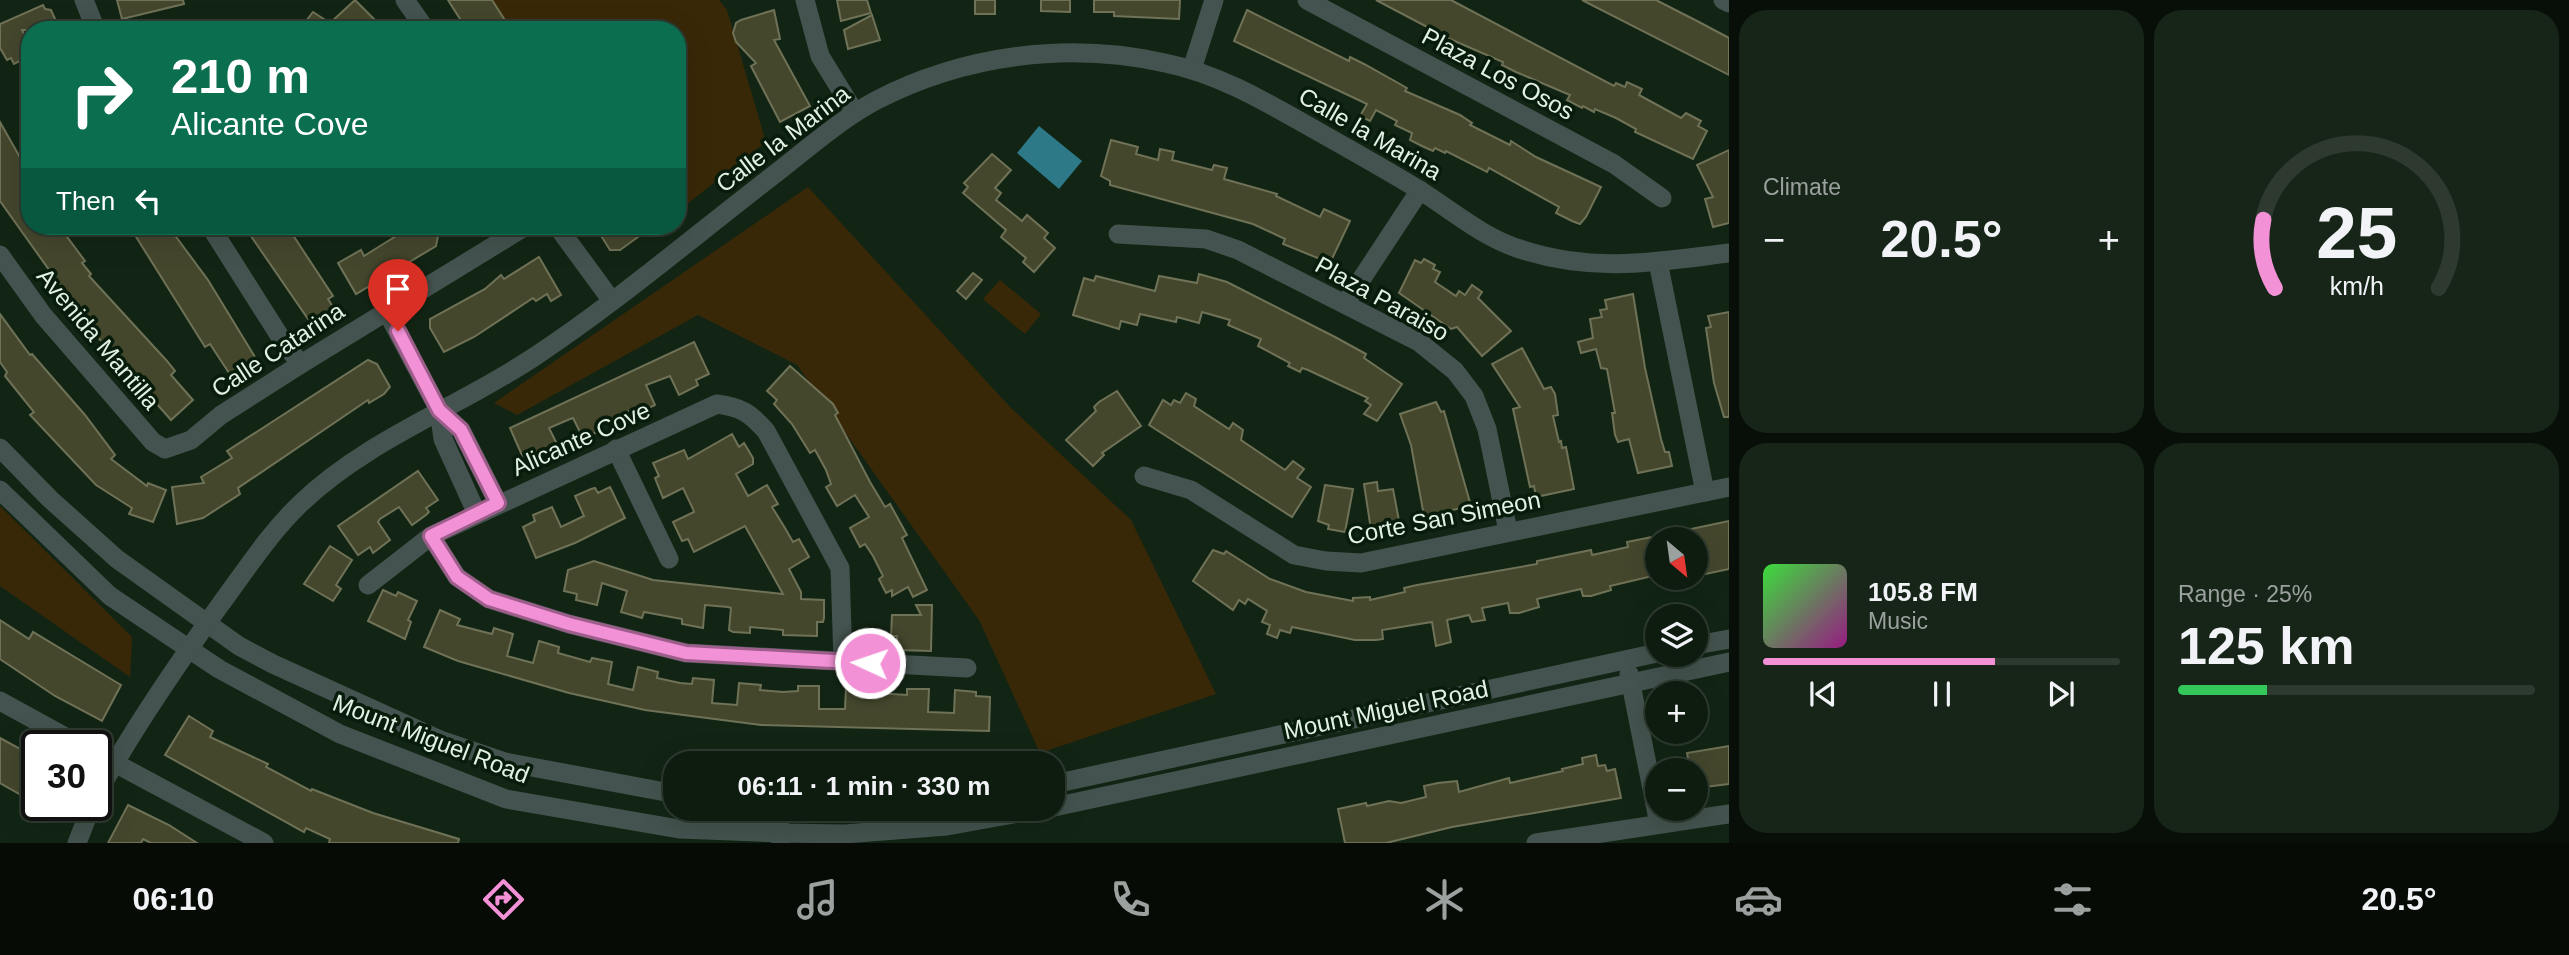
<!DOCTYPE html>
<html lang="en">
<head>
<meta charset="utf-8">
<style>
	:root { --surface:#0e1c0f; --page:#172518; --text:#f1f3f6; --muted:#9ba19e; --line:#2e3a2f; --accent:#f391d6 }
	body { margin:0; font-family:Arial,sans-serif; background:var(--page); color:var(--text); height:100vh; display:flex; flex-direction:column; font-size:26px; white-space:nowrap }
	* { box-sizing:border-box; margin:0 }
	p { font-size:23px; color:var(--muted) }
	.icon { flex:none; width:38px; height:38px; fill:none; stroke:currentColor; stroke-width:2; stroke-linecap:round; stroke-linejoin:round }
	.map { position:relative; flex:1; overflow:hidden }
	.side { display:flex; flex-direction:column; gap:10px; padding:10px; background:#080f08; width:840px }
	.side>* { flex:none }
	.guide { position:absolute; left:21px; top:21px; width:665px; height:214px; border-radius:28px; box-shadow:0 7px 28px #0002,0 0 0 2px var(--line); background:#0b6e4f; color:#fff; overflow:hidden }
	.needle { width:46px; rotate:151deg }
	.buttons { position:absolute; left:1645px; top:527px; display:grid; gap:14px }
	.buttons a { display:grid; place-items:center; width:63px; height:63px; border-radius:50%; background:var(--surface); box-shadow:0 7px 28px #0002,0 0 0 2px var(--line); font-size:35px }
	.speed { position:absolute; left:21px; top:730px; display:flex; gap:14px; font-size:35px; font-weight:700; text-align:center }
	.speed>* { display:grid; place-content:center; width:91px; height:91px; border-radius:50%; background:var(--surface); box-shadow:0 7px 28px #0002,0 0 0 2px var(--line); line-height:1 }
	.speed .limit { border:4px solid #111; border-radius:10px; background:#fff; color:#111 }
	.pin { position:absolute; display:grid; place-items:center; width:60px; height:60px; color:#fff; margin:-72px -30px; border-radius:50% 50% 50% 0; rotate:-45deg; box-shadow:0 0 7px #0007 }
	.pin .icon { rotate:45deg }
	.me { position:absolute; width:77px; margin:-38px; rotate:273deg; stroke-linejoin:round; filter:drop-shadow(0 0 5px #0008) }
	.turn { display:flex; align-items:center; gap:24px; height:147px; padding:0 35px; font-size:32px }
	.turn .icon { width:91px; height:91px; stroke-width:2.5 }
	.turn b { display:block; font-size:49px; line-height:60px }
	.then { display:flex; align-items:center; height:66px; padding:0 35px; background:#0003; gap:14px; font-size:26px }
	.big { font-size:52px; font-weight:600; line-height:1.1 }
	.side .widget { flex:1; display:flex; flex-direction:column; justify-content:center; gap:10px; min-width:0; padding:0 24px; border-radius:28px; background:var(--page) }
	.side .dial { align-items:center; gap:0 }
	.dial svg { height:182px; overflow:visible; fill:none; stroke:var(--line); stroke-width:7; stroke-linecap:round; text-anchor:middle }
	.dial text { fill:var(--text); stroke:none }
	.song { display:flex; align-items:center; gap:21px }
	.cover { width:84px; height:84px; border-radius:10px; background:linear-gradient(135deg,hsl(120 70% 55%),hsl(310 70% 35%)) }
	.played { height:7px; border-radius:4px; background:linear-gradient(90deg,var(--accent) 65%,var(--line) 65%) }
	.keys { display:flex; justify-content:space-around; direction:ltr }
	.heat { display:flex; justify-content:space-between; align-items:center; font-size:38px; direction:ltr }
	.charge { height:10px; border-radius:5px; background:linear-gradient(90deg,#34c759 25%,var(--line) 0) }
	.side .tiles { flex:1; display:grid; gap:10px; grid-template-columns:repeat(2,1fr) }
	.trip { position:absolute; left:663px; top:751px; width:402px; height:70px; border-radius:28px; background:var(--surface); box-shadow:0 7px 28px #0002,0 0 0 2px var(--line); font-weight:600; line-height:70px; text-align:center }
	.tabs { display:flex; height:112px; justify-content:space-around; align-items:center; background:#060b06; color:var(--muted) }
	.tabs .icon { width:49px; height:49px }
	.tabs .on { color:var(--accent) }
	.tabs b { font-size:32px; color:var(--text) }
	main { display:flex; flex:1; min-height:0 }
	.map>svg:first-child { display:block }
	.park { fill:#392808 }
	.water { fill:#2e7988 }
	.building { fill:#44472c; stroke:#6f7256; stroke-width:2 }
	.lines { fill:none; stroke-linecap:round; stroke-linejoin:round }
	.minor { stroke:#44534f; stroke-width:19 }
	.route-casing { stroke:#9e5e8b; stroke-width:18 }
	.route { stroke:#f391d6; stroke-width:12 }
	.labels { text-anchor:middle; stroke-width:7; stroke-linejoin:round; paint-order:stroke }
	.street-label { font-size:24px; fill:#e3f0e4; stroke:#081c0b }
</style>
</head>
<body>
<main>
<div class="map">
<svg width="1729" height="843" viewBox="0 0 1729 843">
	<rect width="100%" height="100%" fill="#122514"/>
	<g class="park">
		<polygon points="490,0 719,0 727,10 766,142 677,212 677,30 512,30"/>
		<polygon points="808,187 1010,407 1131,520 1216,694 1040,753 979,620 797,365 698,315 517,415 494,403"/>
		<polygon points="1000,280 1041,314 1025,334 983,299"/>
		<polygon points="0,506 132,637 130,677 0,586"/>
	</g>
	<polygon class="water" points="1039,126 1082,161 1059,189 1017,153"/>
	<g class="building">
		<polygon points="117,0 183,0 184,4 122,19"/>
		<polygon points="355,0 376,21 366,30 299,30 313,12 330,23"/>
		<polygon points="448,0 492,0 508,25 500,30 467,30"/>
		<polygon points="837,0 867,0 871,13 841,21"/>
		<rect x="975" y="0" width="20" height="14"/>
		<polygon points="1041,0 1070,0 1070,12 1041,11"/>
		<polygon points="1094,0 1180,0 1179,19 1114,16 1114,12 1094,12"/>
		<polygon points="1376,0 1451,0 1614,86 1616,83 1625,87 1627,82 1642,89 1639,95 1681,118 1686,113 1701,121 1698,126 1707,131 1693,159 1635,132 1636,129 1616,118 1595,109 1594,112 1583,106 1582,108 1567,100 1570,95 1516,72 1502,65 1503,62 1450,39"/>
		<polygon points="1582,0 1656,0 1699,22 1729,38 1729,75"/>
		<polygon points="43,5 45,9 51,10 60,30 22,30 30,44 30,56 14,64 11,58 7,60 0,48 0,24"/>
		<polygon points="774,10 780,39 774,40 810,106 780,122 751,66 756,63 736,42 733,33 736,23 741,20"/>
		<polygon points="1247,10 1349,61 1350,57 1364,64 1407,88 1405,91 1460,115 1472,123 1470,125 1510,145 1511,141 1536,157 1601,187 1586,217 1580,224 1572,221 1556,213 1559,207 1489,168 1487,172 1446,151 1445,153 1435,148 1433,151 1422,146 1410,140 1412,133 1395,125 1397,121 1376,110 1370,121 1360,116 1367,104 1234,41"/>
		<polygon points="872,15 880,40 848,49 844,30"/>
		<polygon points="0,122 30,175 30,226 59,226 85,261 82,263 91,274 89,276 167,361 175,371 171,375 193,400 171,420 94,333 0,201"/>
		<polygon points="1111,140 1138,147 1136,154 1158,160 1160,149 1174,152 1172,160 1212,170 1214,165 1227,168 1224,179 1277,194 1276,196 1320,217 1324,209 1350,221 1330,263 1283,244 1285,239 1253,224 1110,185 1110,181 1101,176"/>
		<polygon points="1729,150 1729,223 1713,227 1705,199 1713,197 1697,165"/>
		<polygon points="992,154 1011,170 995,188 1001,193 996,200 1022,221 1027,215 1048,233 1044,238 1055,248 1034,272 1023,262 1026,258 1001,237 1006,230 963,193 968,187 964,183"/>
		<polygon points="140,226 168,226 208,280 255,357 229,373 210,344 205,347 133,232"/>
		<polygon points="244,226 287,226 333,296 328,299 333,307 312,321 308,319"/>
		<polygon points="401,226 431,226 438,236 436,246 356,294 338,263 361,250 364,256 404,231"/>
		<polygon points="595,226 636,226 642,234 620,250 610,250"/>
		<polygon points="539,257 561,295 551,301 547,294 536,301 533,298 474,337 444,352 430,328 430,319 485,289 501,275 504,279"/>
		<polygon points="1424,259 1435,265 1433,269 1440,272 1435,282 1456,296 1459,291 1465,295 1472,285 1482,292 1478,298 1511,331 1482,356 1457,327 1451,329 1399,293 1415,260 1421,263"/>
		<polygon points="973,273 982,280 966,299 957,291"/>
		<polygon points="1199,274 1227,282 1335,337 1366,354 1364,358 1402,384 1377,421 1364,414 1371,405 1365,401 1368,398 1308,370 1302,368 1300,372 1288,366 1290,363 1258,346 1261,339 1228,325 1230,320 1202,312 1199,323 1177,317 1176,322 1140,314 1137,325 1121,321 1119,329 1073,315 1084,278 1094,281 1096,276 1155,291 1159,276 1197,283"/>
		<polygon points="1633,294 1645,368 1661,439 1665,452 1669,452 1672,466 1638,473 1629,439 1618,442 1615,435 1612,413 1615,413 1607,369 1601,368 1596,349 1581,353 1578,342 1593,338 1590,319 1602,317 1600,310 1607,309 1605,300"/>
		<polygon points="1729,312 1729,417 1724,417 1714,383 1706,328 1711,327 1708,316"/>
		<polygon points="0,314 30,355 32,354 85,415 115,455 111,459 147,486 148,483 166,490 153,522 129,514 132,508 96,485 30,415 34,412 5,376 7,372 0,362"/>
		<polygon points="694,342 709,374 696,380 698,385 695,387 679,395 670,376 646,385 655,405 636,414 634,409 610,419 599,424 602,430 583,438 573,418 570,419 549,428 559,448 539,457 537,452 524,458 521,453 510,428"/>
		<polygon points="1522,348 1544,389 1551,387 1555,394 1558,415 1553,416 1559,442 1561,441 1562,448 1566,447 1574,489 1536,497 1534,486 1530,487 1513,409 1520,407 1492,364"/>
		<polygon points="368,360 377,364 390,387 384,394 369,403 368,400 238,488 240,494 203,518 177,524 172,487 204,483 201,477 232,458 227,451"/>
		<polygon points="790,366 833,404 838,413 835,415 870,482 885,507 890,504 907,535 902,538 927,590 913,597 908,587 892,596 892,590 886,593 879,579 883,576 873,556 865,544 860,547 850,528 869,517 855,495 837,506 826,487 831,484 826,470 815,450 810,453 792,424 774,404 777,400 767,391"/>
		<polygon points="1117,391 1141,426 1102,453 1104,455 1093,466 1066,440 1096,411 1094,407 1099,402"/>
		<polygon points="1186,393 1196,399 1194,406 1229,429 1233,423 1243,430 1241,440 1285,470 1293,461 1304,469 1297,478 1311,487 1292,517 1149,425 1163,400 1171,405 1174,400 1180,403"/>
		<polygon points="1436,402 1441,412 1444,411 1471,506 1424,516 1411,445 1400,414"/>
		<polygon points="732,434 739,447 744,443 753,458 753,464 736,474 748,496 767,485 778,504 772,507 785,528 793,542 799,539 809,557 789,569 801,592 801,599 824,600 824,618 823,622 817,622 817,636 783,635 783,630 750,627 750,633 733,632 729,630 731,608 728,607 705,605 703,628 682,624 682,619 644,612 642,618 621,612 627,591 602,583 597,605 576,600 577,594 564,591 568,570 594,561 653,580 783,594 745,526 694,552 688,539 682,541 673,522 694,512 693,509 683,488 663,498 655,478 659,476 653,463 684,450 688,459"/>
		<polygon points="418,471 438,500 426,508 429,512 426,515 412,525 399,507 380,519 378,522 390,540 373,553 370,547 358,555 338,526"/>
		<polygon points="1377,482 1378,491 1393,489 1400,526 1371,530 1364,484"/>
		<polygon points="1325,485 1353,489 1345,532 1328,529 1329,525 1318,521"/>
		<polygon points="610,487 625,518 575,543 536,558 523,527 535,521 533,515 552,507 561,527 584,516 575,496 591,489 595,488 598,493"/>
		<polygon points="1729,521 1729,569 1696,576 1696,539 1667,539 1667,534"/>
		<polygon points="1657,536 1657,575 1610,586 1611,590 1591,596 1583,596 1581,589 1537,599 1539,607 1519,613 1510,613 1508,603 1482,608 1485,620 1472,622 1469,615 1447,620 1451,642 1436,646 1432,622 1382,630 1383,639 1376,640 1355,640 1292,627 1290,633 1280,630 1277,638 1267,634 1270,625 1262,622 1267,611 1248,599 1245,604 1239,600 1233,610 1193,581 1213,550 1224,554 1226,551 1270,579 1306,592 1353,601 1353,598 1370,597 1370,600 1405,592 1404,588 1417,585 1537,564 1537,561 1591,550 1592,555 1628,547 1627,542"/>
		<polygon points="330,546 352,560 336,585 341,589 333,601 304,584"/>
		<polygon points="383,590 396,596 398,592 417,601 408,620 411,622 405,639 368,621"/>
		<polygon points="916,605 932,605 931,651 897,650 897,636 891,636 892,615 921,615"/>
		<polygon points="440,610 460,619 457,625 492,634 494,628 513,634 507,656 533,663 539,641 559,647 558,653 590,662 592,658 612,662 608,684 620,687 633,690 638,667 658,672 657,678 680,683 692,684 693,678 714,680 712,703 737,705 739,683 761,685 760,690 783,692 798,691 798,686 819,686 819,709 845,709 846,687 867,687 866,693 892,694 907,695 907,689 929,689 928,712 954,713 955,690 976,692 976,696 990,697 989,731 761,725 645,710 569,693 458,661 424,647"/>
		<polygon points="0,620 29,639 33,632 121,685 102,721 55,696 0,659"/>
		<polygon points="189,716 213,731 210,737 268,764 266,767 311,791 312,789 373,813 459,839 458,843 329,843 330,839 306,828 304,832 165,755"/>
		<polygon points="0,738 37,758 37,804 0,783"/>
		<polygon points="1729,746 1729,784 1696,788 1696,770 1690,770 1687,753"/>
		<polygon points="1596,755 1598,766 1605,765 1607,771 1615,769 1621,798 1452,827 1386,843 1345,843 1338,809 1366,803 1367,806 1389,801 1401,803 1426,797 1424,786 1438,783 1457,781 1459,792 1509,778 1510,783 1563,771 1562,769 1583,764 1582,758"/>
		<polygon points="128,805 169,825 197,843 151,843 143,839 141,843 108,843"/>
	</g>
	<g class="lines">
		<g class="minor">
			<polyline points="84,0 96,30"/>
			<polyline points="405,0 426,30"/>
			<polyline points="805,0 820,56 855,113"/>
			<polyline points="1307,0 1614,164 1662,198"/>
			<polyline points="1723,0 1729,3"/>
			<polyline points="1192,69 1214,0"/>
			<polyline points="210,226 286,346 301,364"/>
			<polyline points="557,226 612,301"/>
			<polyline points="1118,234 1206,239 1238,250 1419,342 1455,371 1474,396 1487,429 1508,531"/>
			<polyline points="0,255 43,315 153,442 165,449 191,440 221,415 301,364 526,226"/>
			<polyline points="1658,262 1705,492"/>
			<polyline points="1345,304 1420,190"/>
			<polyline points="386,310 439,410 443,439 477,514"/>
			<polyline points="439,410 461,430 498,503"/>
			<polyline points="0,448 50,499 117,559 239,646 273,664 440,740 505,762 676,794"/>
			<polyline points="616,449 669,559"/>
			<polyline points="1144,476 1191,490 1294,555 1326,561 1361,563 1729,487"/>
			<polyline points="0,490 110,596 219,669 340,734 506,799 679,829 781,833 845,834 947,826 1046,808"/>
			<polyline points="431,536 457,577 489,599 569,624 686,653 967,668"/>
			<path d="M368,585L431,536L717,404C741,407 750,413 766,431L840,568L843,661"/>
			<polyline points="1696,645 1729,639"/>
			<polyline points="1629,674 1659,824"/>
			<polyline points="0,701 82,746"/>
			<polyline points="96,753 264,843"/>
			<polyline points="1054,784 1657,653"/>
			<path d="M96,796C132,730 176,666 220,605C246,570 268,535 300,504C368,439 457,408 534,357C617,302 693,237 771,177C805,151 838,121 875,101C963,55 1068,41 1165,63C1224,75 1274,107 1326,136C1358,154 1390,172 1421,191C1454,212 1485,239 1523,250C1595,273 1656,262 1729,253"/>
			<polyline points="1054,807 1729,662"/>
			<polyline points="778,808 781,843"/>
			<polyline points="796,808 883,808"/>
			<polyline points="77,843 92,805"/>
			<polyline points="1536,843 1729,814"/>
		</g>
	</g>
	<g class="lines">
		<g class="route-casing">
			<polyline id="route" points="398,331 439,410 461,430 498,503 431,536 457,577 489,599 569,624 686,653 870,663"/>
		</g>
		<use href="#route" class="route"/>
	</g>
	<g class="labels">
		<g class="street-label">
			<text transform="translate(1498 74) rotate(28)" y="8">Plaza Los Osos</text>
			<text transform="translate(1370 134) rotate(30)" y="8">Calle la Marina</text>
			<text transform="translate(783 139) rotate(-37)" y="8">Calle la Marina</text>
			<text transform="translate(1382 299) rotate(29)" y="8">Plaza Paraiso</text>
			<text transform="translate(98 339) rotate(50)" y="8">Avenida Mantilla</text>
			<text transform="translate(278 350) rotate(-33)" y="8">Calle Catarina</text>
			<text transform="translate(581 439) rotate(-24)" y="8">Alicante Cove</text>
			<text transform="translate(1444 518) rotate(-11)" y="8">Corte San Simeon</text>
			<text transform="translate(1386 710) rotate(-12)" y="8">Mount Miguel Road</text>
			<text transform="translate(431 739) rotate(21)" y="8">Mount Miguel Road</text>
		</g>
	</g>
</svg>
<div class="buttons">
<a><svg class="needle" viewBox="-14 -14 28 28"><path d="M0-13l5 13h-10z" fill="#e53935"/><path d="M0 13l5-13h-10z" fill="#9ba19e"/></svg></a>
<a><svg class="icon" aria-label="layers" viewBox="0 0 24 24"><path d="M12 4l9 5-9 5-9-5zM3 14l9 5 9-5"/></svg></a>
<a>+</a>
<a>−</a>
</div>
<div class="speed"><div class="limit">30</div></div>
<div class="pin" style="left:398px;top:331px;background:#d93025"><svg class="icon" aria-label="arrive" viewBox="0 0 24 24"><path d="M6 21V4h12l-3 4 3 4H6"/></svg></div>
<svg class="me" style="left:870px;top:663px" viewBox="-20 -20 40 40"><circle r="17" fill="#f391d6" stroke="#fff" stroke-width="3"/><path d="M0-11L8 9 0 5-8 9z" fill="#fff"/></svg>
<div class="trip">06:11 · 1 min · 330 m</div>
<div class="guide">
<div class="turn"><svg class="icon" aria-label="right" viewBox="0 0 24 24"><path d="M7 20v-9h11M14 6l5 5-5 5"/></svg><div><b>210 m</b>Alicante Cove</div></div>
<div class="then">Then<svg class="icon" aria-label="left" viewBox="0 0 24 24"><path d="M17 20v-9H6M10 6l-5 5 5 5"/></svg></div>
</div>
</div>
<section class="side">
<div class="tiles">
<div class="widget"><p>Climate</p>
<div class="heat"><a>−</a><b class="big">20.5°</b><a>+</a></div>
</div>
<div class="widget dial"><svg viewBox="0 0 100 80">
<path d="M14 69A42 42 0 1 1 86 69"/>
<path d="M14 69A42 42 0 0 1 9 39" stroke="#f391d6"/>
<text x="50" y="56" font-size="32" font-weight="700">25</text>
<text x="50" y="72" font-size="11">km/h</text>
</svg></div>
<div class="widget">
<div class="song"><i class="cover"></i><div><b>105.8 FM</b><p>Music</p></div></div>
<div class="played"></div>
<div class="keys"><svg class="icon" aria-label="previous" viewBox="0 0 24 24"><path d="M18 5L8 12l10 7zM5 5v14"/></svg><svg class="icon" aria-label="pause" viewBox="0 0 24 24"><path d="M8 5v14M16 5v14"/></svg><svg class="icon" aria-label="next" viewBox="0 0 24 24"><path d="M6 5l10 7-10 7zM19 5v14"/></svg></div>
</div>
<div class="widget"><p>Range · 25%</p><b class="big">125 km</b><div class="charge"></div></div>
</div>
</section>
</main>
<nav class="tabs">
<b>06:10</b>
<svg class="icon on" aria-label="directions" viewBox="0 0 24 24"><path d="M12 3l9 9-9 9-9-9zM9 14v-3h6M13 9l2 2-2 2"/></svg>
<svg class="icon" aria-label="music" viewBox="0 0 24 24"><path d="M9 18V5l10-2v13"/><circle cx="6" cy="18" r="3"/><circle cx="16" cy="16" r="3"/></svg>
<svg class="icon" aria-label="phone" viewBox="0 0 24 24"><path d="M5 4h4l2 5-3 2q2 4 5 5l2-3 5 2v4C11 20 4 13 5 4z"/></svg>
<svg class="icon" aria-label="climate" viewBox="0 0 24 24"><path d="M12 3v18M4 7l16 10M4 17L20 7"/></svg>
<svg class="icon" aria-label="car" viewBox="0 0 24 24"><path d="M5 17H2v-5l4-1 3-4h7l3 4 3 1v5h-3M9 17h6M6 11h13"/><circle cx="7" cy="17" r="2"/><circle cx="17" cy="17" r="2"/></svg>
<svg class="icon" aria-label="filters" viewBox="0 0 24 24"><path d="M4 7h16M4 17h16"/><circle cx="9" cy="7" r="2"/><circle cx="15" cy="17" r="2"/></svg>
<b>20.5°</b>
</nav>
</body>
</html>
